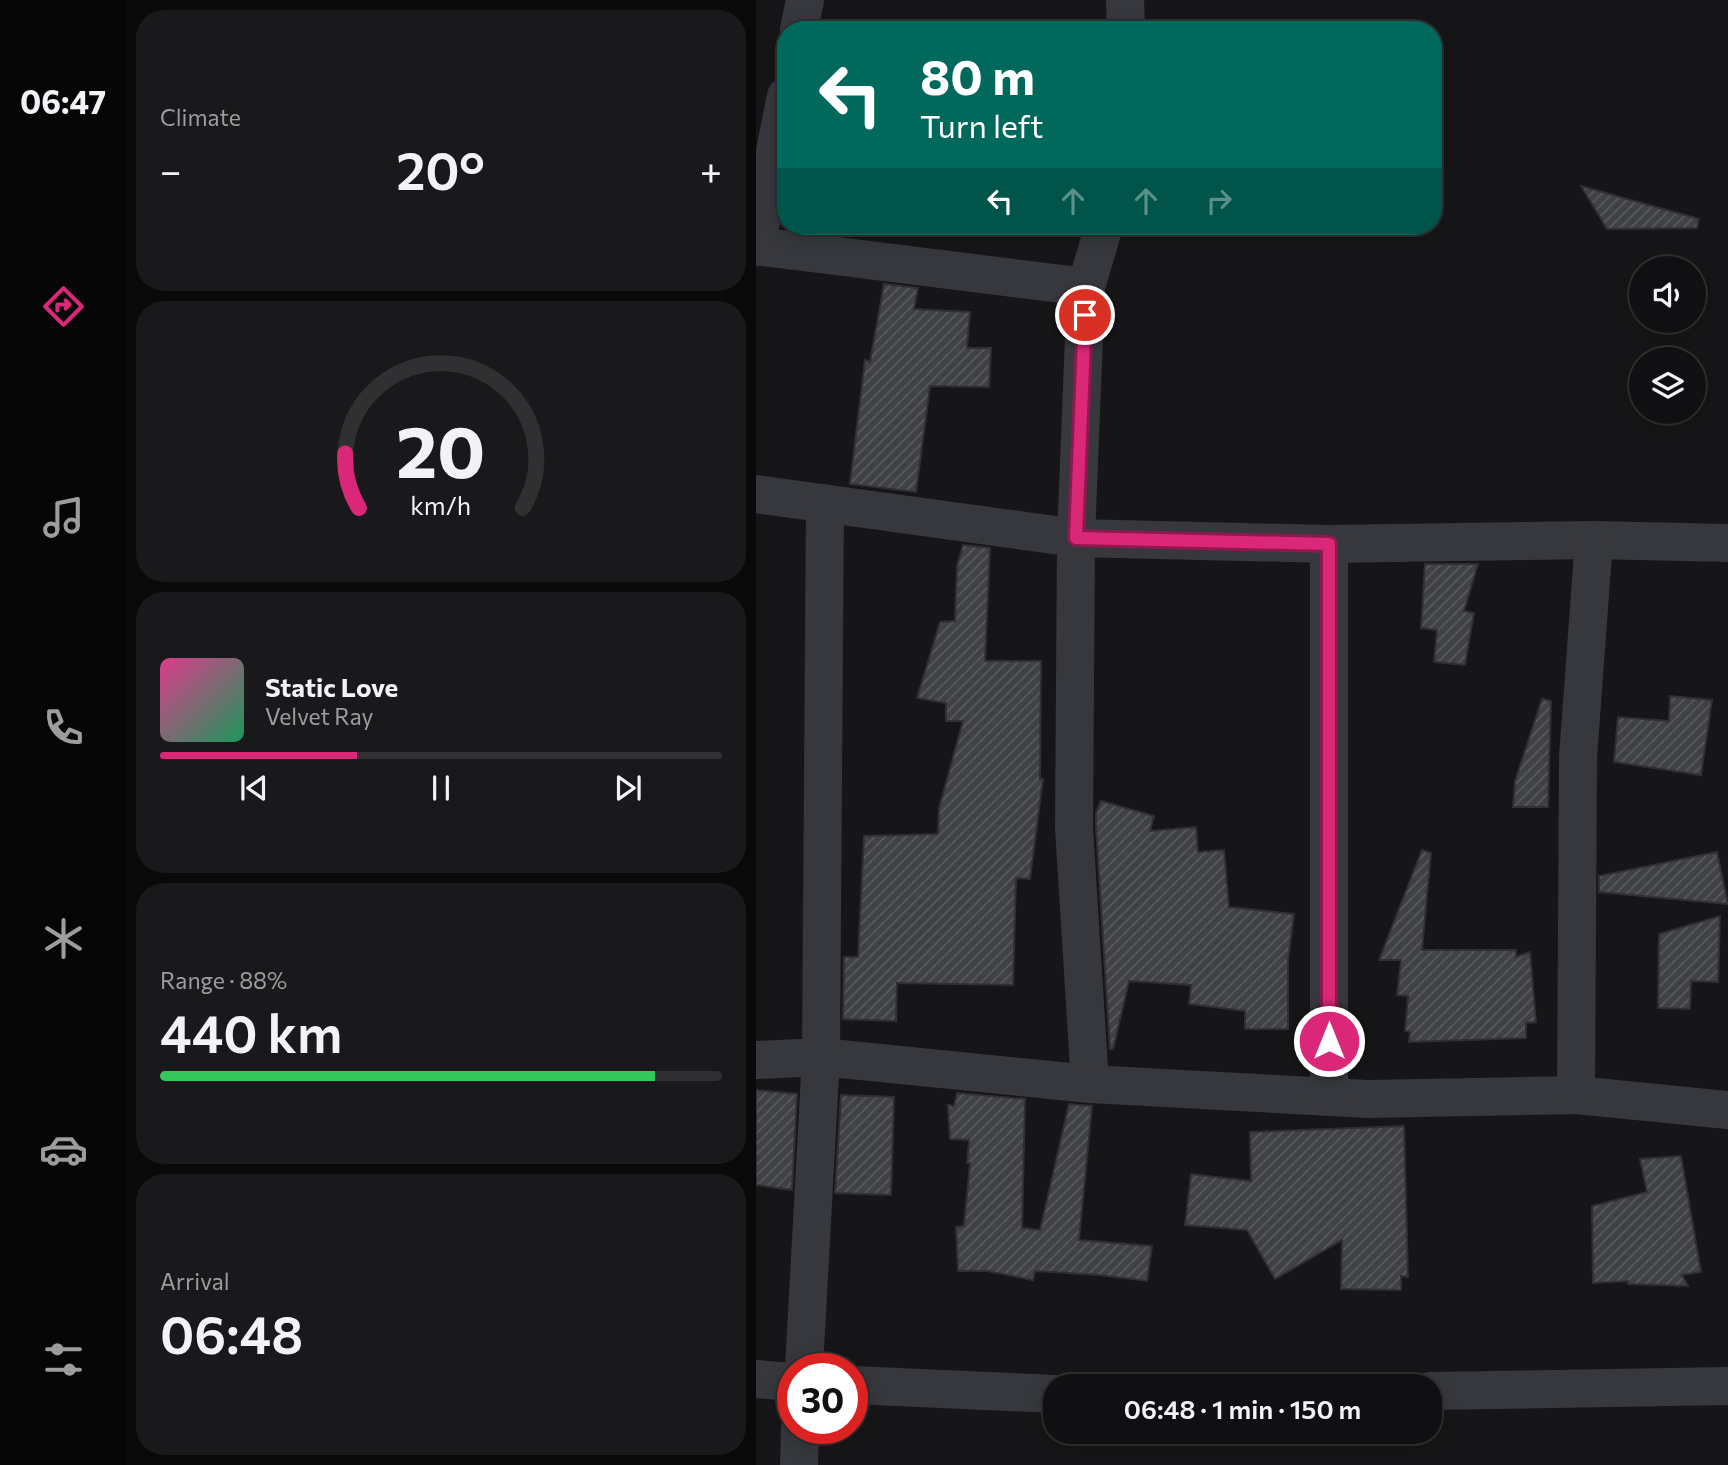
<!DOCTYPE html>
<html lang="en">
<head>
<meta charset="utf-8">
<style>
	:root { --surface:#101012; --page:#19191b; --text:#f1f3f6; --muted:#9c9d9f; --line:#303032; --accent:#db2777 }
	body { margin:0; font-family:Commissioner,sans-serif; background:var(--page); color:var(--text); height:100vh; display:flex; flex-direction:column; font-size:26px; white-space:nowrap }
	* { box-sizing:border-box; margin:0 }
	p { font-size:23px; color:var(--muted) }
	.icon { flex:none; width:38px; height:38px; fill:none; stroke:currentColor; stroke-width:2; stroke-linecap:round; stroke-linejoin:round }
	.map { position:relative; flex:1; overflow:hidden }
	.panel { display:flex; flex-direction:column; gap:10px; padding:10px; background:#09090a; width:630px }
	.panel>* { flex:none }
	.banner { position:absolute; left:21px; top:21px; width:665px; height:214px; border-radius:28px; box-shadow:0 4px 18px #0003,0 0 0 2px var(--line); background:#00695c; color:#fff; overflow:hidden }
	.controls { position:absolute; left:873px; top:256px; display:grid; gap:14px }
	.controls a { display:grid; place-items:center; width:77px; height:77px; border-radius:50%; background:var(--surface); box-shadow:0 4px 18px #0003,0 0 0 2px var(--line); font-size:35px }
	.speed { position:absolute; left:21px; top:1353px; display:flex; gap:14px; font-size:35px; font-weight:700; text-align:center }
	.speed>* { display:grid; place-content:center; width:91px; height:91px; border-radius:50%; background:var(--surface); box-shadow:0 4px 18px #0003,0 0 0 2px var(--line); line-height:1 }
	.speed .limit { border:10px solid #d22; background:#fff; color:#111 }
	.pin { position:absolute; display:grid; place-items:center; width:60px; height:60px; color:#fff; margin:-30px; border:4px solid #fff; border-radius:50%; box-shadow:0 2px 7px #0007 }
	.me { position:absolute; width:77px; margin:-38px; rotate:0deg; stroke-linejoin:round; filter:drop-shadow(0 0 5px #0008) }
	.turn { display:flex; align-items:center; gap:24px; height:147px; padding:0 28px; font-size:32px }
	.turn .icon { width:91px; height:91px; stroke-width:2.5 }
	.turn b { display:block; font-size:49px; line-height:60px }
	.lanes { display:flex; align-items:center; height:66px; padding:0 28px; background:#0003; justify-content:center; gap:35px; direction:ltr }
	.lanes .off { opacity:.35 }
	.big { font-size:52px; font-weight:600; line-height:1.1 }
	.panel .card { flex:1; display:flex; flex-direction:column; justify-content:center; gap:10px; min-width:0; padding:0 24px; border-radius:28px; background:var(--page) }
	.panel .dial { align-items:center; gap:0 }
	.dial svg { height:182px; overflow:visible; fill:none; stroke:var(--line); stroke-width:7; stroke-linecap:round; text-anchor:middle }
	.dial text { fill:var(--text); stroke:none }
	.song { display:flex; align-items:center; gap:21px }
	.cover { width:84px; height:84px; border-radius:10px; background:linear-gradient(135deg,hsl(330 70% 55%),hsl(150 70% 35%)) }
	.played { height:7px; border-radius:4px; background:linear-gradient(90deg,var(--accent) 35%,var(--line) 35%) }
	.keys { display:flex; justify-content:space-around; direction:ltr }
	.heat { display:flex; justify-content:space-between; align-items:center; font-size:38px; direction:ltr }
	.charge { height:10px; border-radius:5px; background:linear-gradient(90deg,#34c759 88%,var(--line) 0) }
	.trip { position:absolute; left:287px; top:1374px; width:399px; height:70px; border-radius:28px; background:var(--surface); box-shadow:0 4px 18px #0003,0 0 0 2px var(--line); font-weight:600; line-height:70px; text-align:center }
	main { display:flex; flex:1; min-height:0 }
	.menu { display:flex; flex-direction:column; width:126px; justify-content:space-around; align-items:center; background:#060607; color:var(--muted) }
	.menu .icon { width:49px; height:49px }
	.menu .on { color:var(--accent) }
	.menu b { font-size:32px; color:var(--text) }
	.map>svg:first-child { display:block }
	.building { fill:url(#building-hatch); stroke:#303034; stroke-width:2 }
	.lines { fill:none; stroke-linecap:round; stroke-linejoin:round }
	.minor { stroke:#37383d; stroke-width:38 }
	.route-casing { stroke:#8e194d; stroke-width:18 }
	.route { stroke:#db2777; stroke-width:12 }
</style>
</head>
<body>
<main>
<nav class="menu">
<b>06:47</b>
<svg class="icon on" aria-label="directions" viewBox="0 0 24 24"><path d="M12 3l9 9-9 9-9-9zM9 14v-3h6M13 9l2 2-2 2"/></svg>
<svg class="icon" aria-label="music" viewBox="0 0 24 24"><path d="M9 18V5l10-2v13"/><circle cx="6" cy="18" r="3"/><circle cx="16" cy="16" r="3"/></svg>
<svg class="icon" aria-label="phone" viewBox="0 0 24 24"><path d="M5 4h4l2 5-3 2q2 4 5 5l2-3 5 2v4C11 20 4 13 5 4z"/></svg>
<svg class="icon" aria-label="climate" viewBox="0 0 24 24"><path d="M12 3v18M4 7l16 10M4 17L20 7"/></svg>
<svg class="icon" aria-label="car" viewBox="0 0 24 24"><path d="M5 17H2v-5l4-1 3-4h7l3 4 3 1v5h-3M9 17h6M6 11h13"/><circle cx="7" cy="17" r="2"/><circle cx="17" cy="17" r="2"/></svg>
<svg class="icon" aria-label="filters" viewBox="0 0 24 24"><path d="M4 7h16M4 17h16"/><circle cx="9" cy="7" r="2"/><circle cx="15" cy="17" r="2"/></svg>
</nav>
<section class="panel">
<div class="card"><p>Climate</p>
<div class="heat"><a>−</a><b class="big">20°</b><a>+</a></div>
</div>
<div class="card dial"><svg viewBox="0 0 100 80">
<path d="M14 69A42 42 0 1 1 86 69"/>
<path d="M14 69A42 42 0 0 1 8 45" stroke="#db2777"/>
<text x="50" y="56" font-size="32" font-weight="700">20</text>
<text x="50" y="72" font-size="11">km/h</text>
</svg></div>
<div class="card">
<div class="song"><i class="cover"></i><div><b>Static Love</b><p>Velvet Ray</p></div></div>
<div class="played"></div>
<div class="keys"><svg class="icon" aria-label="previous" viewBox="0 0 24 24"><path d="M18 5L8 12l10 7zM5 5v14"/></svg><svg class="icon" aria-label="pause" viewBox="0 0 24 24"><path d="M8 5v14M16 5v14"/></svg><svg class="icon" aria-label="next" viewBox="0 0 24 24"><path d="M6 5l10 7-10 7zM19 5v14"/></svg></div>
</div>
<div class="card"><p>Range · 88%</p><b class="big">440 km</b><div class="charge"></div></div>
<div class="card"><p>Arrival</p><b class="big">06:48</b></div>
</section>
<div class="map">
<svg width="972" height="1465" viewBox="0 0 972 1465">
	<defs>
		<pattern id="building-hatch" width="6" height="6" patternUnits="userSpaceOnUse" patternTransform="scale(1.75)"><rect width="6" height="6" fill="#404145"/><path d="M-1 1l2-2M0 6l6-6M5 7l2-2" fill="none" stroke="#595a5e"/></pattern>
	</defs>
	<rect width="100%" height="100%" fill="#161618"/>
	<g class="building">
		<polygon points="825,186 943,219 941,228 851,229"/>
		<polygon points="128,284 162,288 158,309 214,312 211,348 235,348 233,387 174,386 160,492 94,484 109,360 114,362"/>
		<polygon points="207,545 234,548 229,661 285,661 284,779 287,779 274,879 260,878 257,985 141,983 140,1021 87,1019 88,957 102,957 108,836 182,834 183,808 207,721 190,721 190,703 161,698 184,622 199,621 201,566"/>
		<polygon points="669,564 722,564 708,611 718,613 709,665 678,662 681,630 665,628"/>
		<polygon points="914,696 956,700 945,775 858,762 862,717 913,721"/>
		<polygon points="786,699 795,701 792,807 757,807 759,781"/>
		<polygon points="345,801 398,816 394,831 440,827 442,852 468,850 473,907 538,914 532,960 532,1029 489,1029 489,1011 433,1004 435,985 373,981 357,1049 354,1049 340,827 340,813"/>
		<polygon points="666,850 675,853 666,950 760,950 760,957 774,952 780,1022 770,1023 770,1038 653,1042 654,1032 649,1031 652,996 641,995 645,960 623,960"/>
		<polygon points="961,852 972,904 843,892 843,876"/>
		<polygon points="964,916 962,982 935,981 934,1009 902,1008 903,934"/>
		<polygon points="0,1090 41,1094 36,1190 0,1185"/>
		<polygon points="201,1093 269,1099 266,1228 284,1230 313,1104 336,1106 323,1240 396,1246 391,1281 343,1275 279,1271 277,1280 231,1271 202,1271 200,1227 208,1226 214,1163 211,1163 213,1140 194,1139 192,1105 198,1106"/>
		<polygon points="85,1095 138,1097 135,1195 79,1193"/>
		<polygon points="648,1126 652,1277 645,1276 645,1290 585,1289 586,1240 519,1279 491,1230 429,1225 435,1174 495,1181 494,1132"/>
		<polygon points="925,1156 945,1272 926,1275 932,1286 872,1284 872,1281 837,1283 836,1206 891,1192 884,1159"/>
	</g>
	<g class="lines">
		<g class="minor">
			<polyline points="369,0 370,30"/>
			<polyline points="43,30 49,0"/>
			<polyline points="0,246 330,287 320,538 318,828 334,1084"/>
			<polyline points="0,247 30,96"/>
			<polyline points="330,287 348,226"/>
			<polyline points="0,494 320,538 573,544 838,540 972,543"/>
			<polyline points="0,1060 65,1057 334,1084 612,1099 820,1095 972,1110"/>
			<polyline points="820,1095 822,757 838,540"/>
			<polyline points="573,1096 573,544"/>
			<polyline points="48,1368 65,1057 69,503"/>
			<polyline points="0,1379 37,1382"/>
			<polyline points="96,1385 299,1394"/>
			<polyline points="674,1391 972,1386"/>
			<polyline points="43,1465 44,1428"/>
		</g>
	</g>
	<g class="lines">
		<g class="route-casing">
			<polyline id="route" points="329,315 320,538 573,544 573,1041"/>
		</g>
		<use href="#route" class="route"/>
	</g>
</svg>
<div class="controls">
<a><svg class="icon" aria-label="sound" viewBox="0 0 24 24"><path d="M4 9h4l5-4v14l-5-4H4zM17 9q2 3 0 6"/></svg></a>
<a><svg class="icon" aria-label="layers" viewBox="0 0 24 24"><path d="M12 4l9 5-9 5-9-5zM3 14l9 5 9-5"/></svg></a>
</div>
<div class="speed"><div class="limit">30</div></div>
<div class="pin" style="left:329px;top:315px;background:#d93025"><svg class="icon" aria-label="arrive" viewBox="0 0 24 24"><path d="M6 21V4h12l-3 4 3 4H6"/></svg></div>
<svg class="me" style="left:573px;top:1041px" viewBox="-20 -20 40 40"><circle r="17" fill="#db2777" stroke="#fff" stroke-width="3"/><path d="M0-11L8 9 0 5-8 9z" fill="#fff"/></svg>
<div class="trip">06:48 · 1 min · 150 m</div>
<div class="banner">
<div class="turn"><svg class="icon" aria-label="left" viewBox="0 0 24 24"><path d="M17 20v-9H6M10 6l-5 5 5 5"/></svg><div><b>80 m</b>Turn left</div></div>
<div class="lanes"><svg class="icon" aria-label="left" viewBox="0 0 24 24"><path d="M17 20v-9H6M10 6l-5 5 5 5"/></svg><svg class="icon off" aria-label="ahead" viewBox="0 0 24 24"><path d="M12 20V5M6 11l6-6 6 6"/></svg><svg class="icon off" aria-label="ahead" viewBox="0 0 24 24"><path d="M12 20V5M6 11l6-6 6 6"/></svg><svg class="icon off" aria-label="right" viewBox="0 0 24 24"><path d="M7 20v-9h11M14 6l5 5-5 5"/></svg></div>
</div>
</div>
</main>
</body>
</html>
